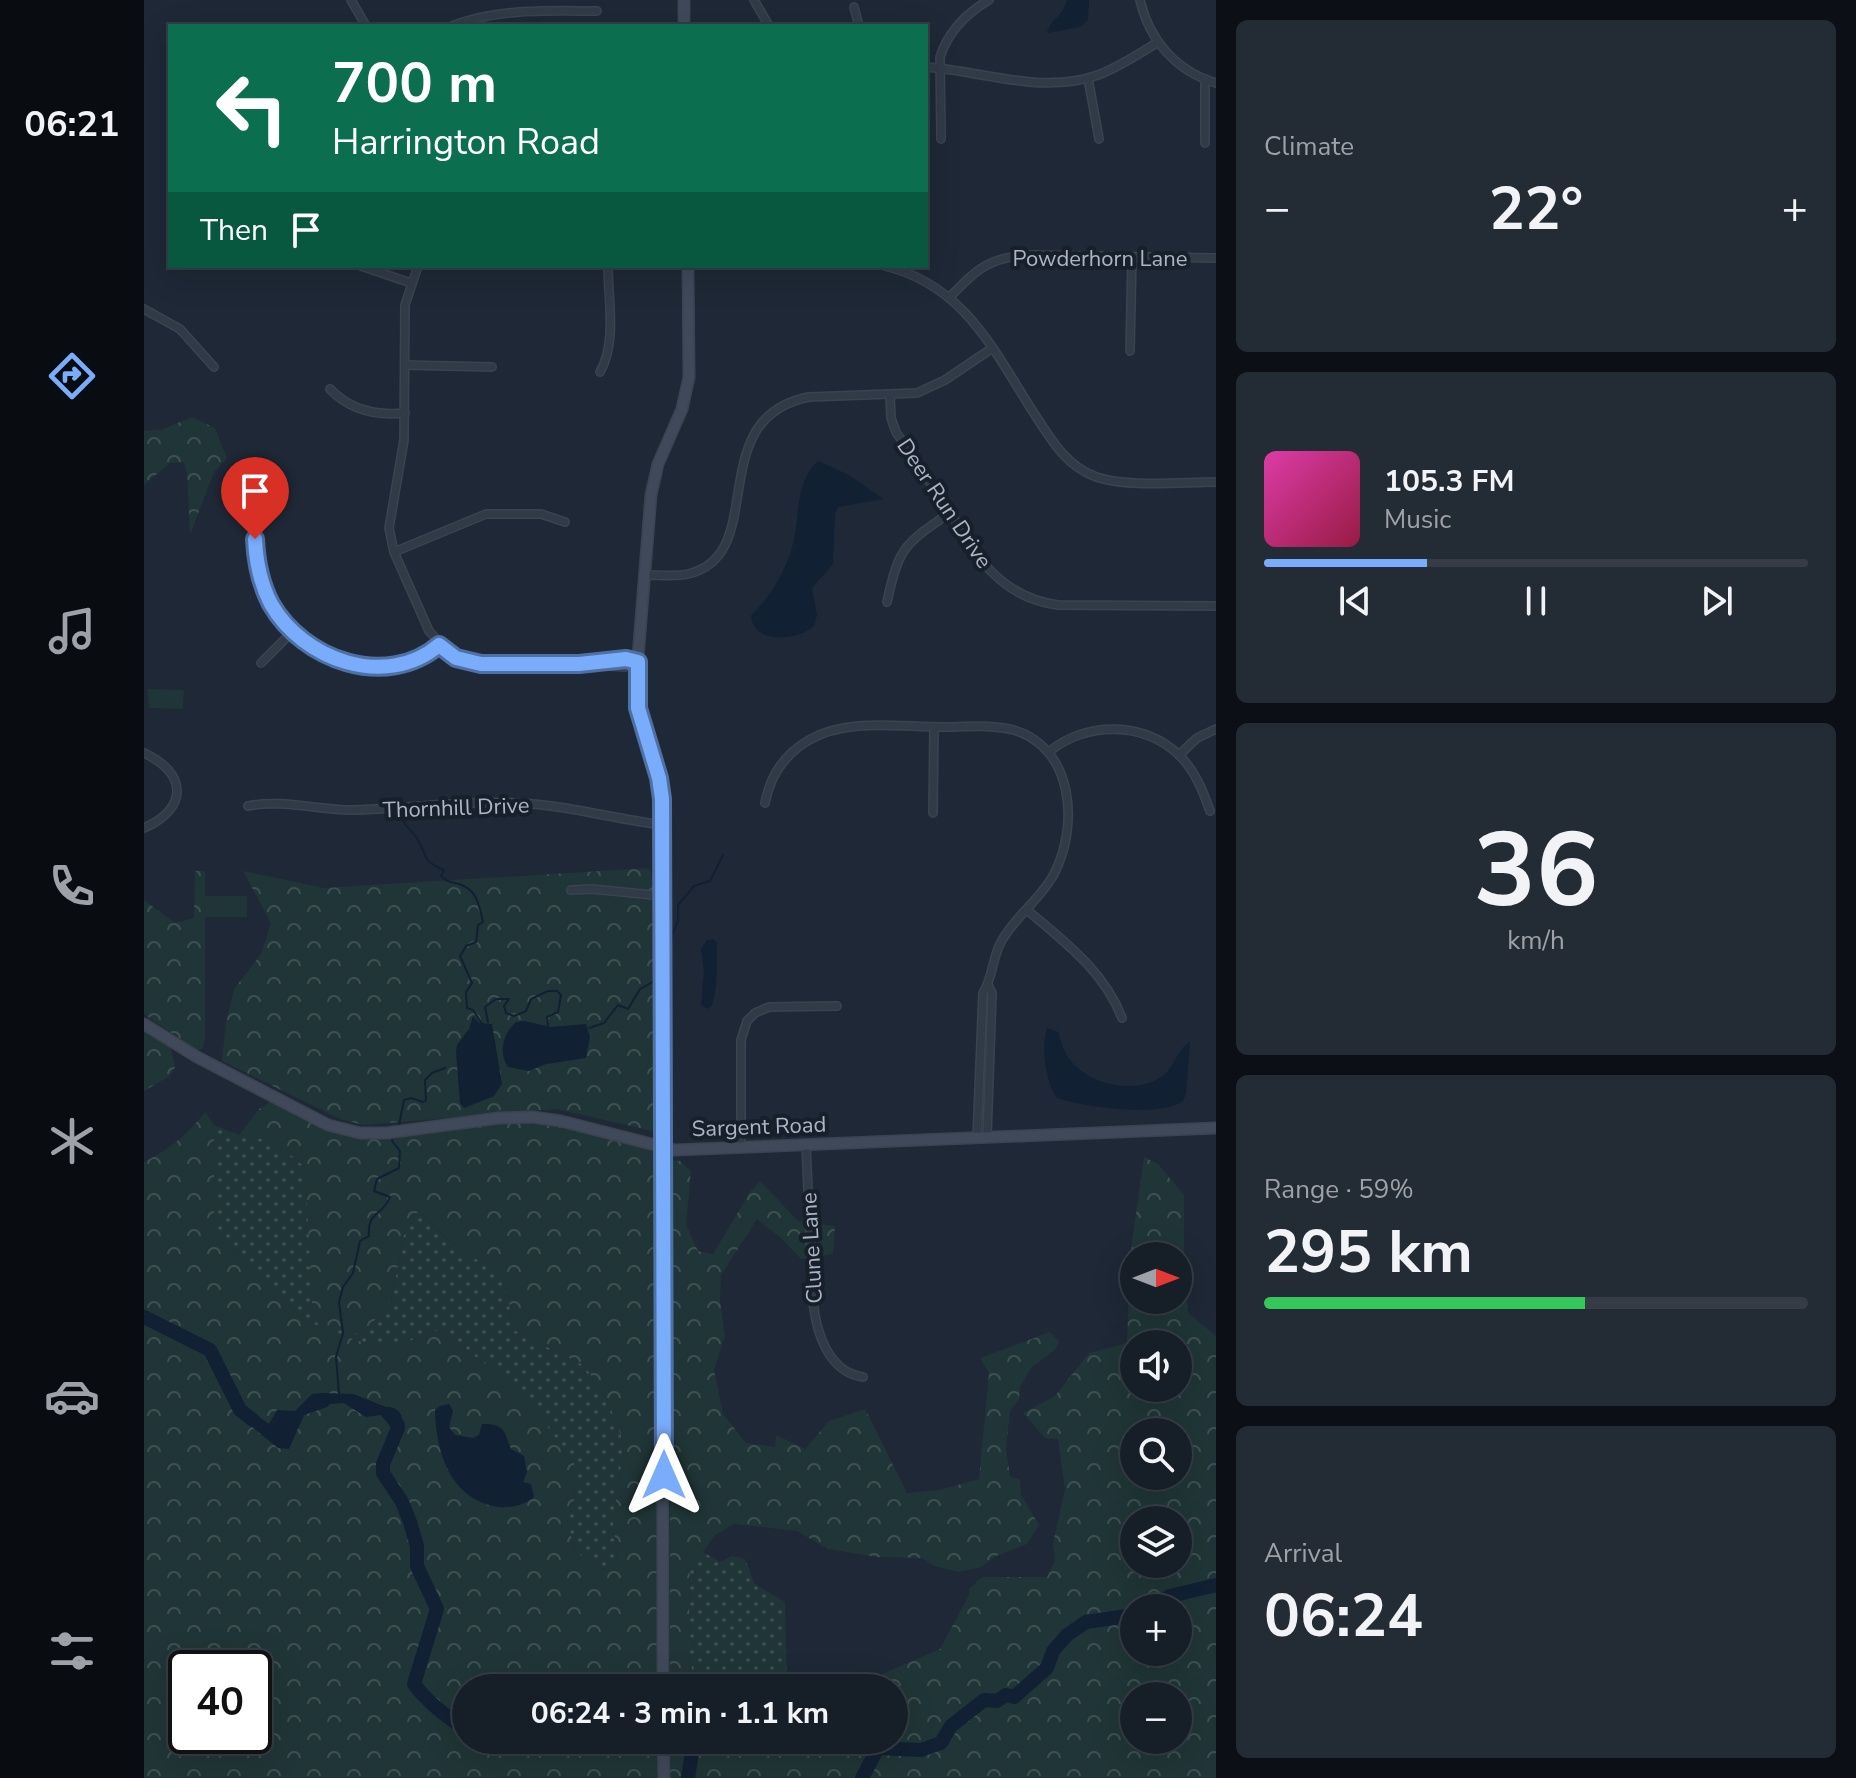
<!DOCTYPE html>
<html lang="en">
<head>
<meta charset="utf-8">
<style>
	:root { --surface:#161e28; --page:#232b34; --text:#f1f3f6; --muted:#9ea2a8; --line:#353c45; --accent:#79acfb }
	body { margin:0; font-family:"Nunito Sans",sans-serif; background:var(--page); color:var(--text); height:100vh; display:flex; flex-direction:column; font-size:30px; white-space:nowrap }
	* { box-sizing:border-box; margin:0 }
	p { font-size:26px; color:var(--muted) }
	.icon { flex:none; width:44px; height:44px; fill:none; stroke:currentColor; stroke-width:2; stroke-linecap:round; stroke-linejoin:round }
	.map { position:relative; flex:1; overflow:hidden }
	.details { display:flex; flex-direction:column; gap:20px; padding:20px; background:#0c1016; width:640px }
	.details>* { flex:none }
	.guide { position:absolute; left:24px; top:24px; width:760px; height:244px; border-radius:0px; box-shadow:0 8px 32px #0002,0 0 0 2px var(--line); background:#0b6e4f; color:#fff; overflow:hidden }
	.needle { width:52px; rotate:90deg }
	.controls { position:absolute; left:976px; top:1242px; display:grid; gap:16px }
	.controls a { display:grid; place-items:center; width:72px; height:72px; border-radius:50%; background:var(--surface); box-shadow:0 8px 32px #0002,0 0 0 2px var(--line); font-size:40px }
	.speed { position:absolute; left:24px; top:1650px; display:flex; gap:16px; font-size:40px; font-weight:700; text-align:center }
	.speed>* { display:grid; place-content:center; width:104px; height:104px; border-radius:50%; background:var(--surface); box-shadow:0 8px 32px #0002,0 0 0 2px var(--line); line-height:1 }
	.speed .limit { border:4px solid #111; border-radius:12px; background:#fff; color:#111 }
	.pin { position:absolute; display:grid; place-items:center; width:68px; height:68px; color:#fff; margin:-82px -34px; border-radius:50% 50% 50% 0; rotate:-45deg; box-shadow:0 0 8px #0007 }
	.pin .icon { rotate:45deg }
	.me { position:absolute; width:88px; margin:-44px; rotate:0deg; stroke-linejoin:round; filter:drop-shadow(0 0 6px #0008) }
	.turn { display:flex; align-items:center; gap:28px; height:168px; padding:0 32px; font-size:36px }
	.turn .icon { width:104px; height:104px; stroke-width:2.5 }
	.turn b { display:block; font-size:56px; line-height:68px }
	.then { display:flex; align-items:center; height:76px; padding:0 32px; background:#0003; gap:16px; font-size:30px }
	.big { font-size:60px; font-weight:700; line-height:1.1 }
	.details .widget { flex:1; display:flex; flex-direction:column; justify-content:center; gap:12px; min-width:0; padding:0 28px; border-radius:12px; background:var(--page) }
	.details .dial { align-items:center; gap:0 }
	.dial b { font-size:104px; line-height:1 }
	.song { display:flex; align-items:center; gap:24px }
	.cover { width:96px; height:96px; border-radius:12px; background:linear-gradient(135deg,hsl(320 70% 55%),hsl(340 70% 35%)) }
	.played { height:8px; border-radius:4px; background:linear-gradient(90deg,var(--accent) 30%,var(--line) 30%) }
	.keys { display:flex; justify-content:space-around; direction:ltr }
	.heat { display:flex; justify-content:space-between; align-items:center; font-size:44px; direction:ltr }
	.charge { height:12px; border-radius:6px; background:linear-gradient(90deg,#34c759 59%,var(--line) 0) }
	.trip { position:absolute; left:308px; top:1674px; width:456px; height:80px; border-radius:40px; background:var(--surface); box-shadow:0 8px 32px #0002,0 0 0 2px var(--line); font-weight:700; line-height:80px; text-align:center }
	main { display:flex; flex:1; min-height:0 }
	.dock { display:flex; flex-direction:column; width:144px; justify-content:space-around; align-items:center; background:#090c10; color:var(--muted) }
	.dock .icon { width:56px; height:56px }
	.dock .current { color:var(--accent) }
	.dock b { font-size:36px; color:var(--text) }
	.map>svg:first-child { display:block }
	.grass { fill:url(#grass-dots) }
	.forest { fill:url(#forest-crowns); fill-rule:evenodd }
	.pitch { fill:#203537 }
	.water { fill:#122033 }
	.lines { fill:none; stroke-linecap:round; stroke-linejoin:round }
	.stream { stroke:#122033; stroke-width:2 }
	.river { stroke:#122033; stroke-width:14 }
	.street-casing { stroke:#3b4350; stroke-width:10 }
	.secondary-casing { stroke:#3b4350; stroke-width:13 }
	.street { stroke:#313a47; stroke-width:7 }
	.secondary { stroke:#3f495a; stroke-width:10 }
	.route-casing { stroke:#4f70a3; stroke-width:20 }
	.route { stroke:#79acfb; stroke-width:14 }
	.labels { text-anchor:middle; stroke-width:8; stroke-linejoin:round; paint-order:stroke }
	.street-label { font-size:22px; fill:#abb5c4; stroke:#171f2b }
</style>
</head>
<body>
<main>
<nav class="dock">
<b>06:21</b>
<svg class="icon current" aria-label="directions" viewBox="0 0 24 24"><path d="M12 3l9 9-9 9-9-9zM9 14v-3h6M13 9l2 2-2 2"/></svg>
<svg class="icon" aria-label="music" viewBox="0 0 24 24"><path d="M9 18V5l10-2v13"/><circle cx="6" cy="18" r="3"/><circle cx="16" cy="16" r="3"/></svg>
<svg class="icon" aria-label="phone" viewBox="0 0 24 24"><path d="M5 4h4l2 5-3 2q2 4 5 5l2-3 5 2v4C11 20 4 13 5 4z"/></svg>
<svg class="icon" aria-label="climate" viewBox="0 0 24 24"><path d="M12 3v18M4 7l16 10M4 17L20 7"/></svg>
<svg class="icon" aria-label="car" viewBox="0 0 24 24"><path d="M5 17H2v-5l4-1 3-4h7l3 4 3 1v5h-3M9 17h6M6 11h13"/><circle cx="7" cy="17" r="2"/><circle cx="17" cy="17" r="2"/></svg>
<svg class="icon" aria-label="filters" viewBox="0 0 24 24"><path d="M4 7h16M4 17h16"/><circle cx="9" cy="7" r="2"/><circle cx="15" cy="17" r="2"/></svg>
</nav>
<div class="map">
<svg width="1072" height="1778" viewBox="0 0 1072 1778">
	<defs>
		<pattern id="grass-dots" width="8" height="8" patternUnits="userSpaceOnUse" patternTransform="scale(2)"><rect width="8" height="8" fill="#203537"/><path d="M2 2h.1M6 6h.1" fill="none" stroke="#3e5052" stroke-width="1.8" stroke-linecap="round"/></pattern>
		<pattern id="forest-crowns" width="20" height="18" patternUnits="userSpaceOnUse" patternTransform="scale(2)"><rect width="20" height="18" fill="#203537"/><path d="M2 6a3 3 0 1 1 6 0M12 15a3 3 0 1 1 6 0" fill="none" stroke="#3e5052"/></pattern>
	</defs>
	<rect width="100%" height="100%" fill="#1e2836"/>
	<g class="grass">
		<path d="M70,1125L95,1135L119,1137L141,1150L161,1167L165,1200L247,1301L262,1224L274,1212C304,1239 315,1253 355,1270L364,1296L370,1330L441,1366L466,1405L480,1444L469,1521L473,1557L461,1570L431,1552L423,1519L433,1484L369,1384L322,1350L302,1329L287,1332L256,1345L233,1348L161,1321L96,1257L70,1224Z"/>
		<polygon points="559,1552 576,1562 588,1556 601,1559 611,1584 641,1602 643,1683 572,1683 548,1670 541,1647 545,1645 546,1559"/>
	</g>
	<g class="forest">
		<polygon points="48,417 71,428 83,458 70,472 46,535 43,473 40,462 26,463 0,485 0,431 17,430"/>
		<polygon points="505,868 513,886 513,1121 508,1131 413,1109 220,1125 196,1119 78,1061 82,1022 90,989 117,954 127,923 99,871 180,888"/>
		<polygon points="51,871 61,871 61,1039 58,1049 52,1050 0,1014 0,900 31,923 50,918"/>
		<polygon points="0,1029 26,1045 31,1067 26,1076 0,1091"/>
		<path d="M127,1101L184,1129L220,1139L244,1138L347,1123L402,1122L511,1149L515,1158L516,1688H322V1740H516L515,1778H0V1162C26,1149 43,1135 61,1112L70,1125V1224L96,1257L161,1321L233,1348L256,1345L287,1332L302,1329L322,1350L369,1384L391,1409L430,1463L433,1484L423,1519L431,1552L461,1570L473,1557L469,1521L480,1444L466,1405L441,1366L370,1330L364,1296L355,1270C315,1253 305,1239 274,1212L262,1224L247,1301L218,1335L169,1321L161,1167C138,1147 126,1138 95,1135L115,1109ZM42,1668H110V1736H42Z"/>
		<path d="M1000,1157L1014,1164L1040,1195V1273L1044,1313L1072,1336V1778H525V1740H750V1688H526V1160L536,1161L547,1171L542,1224L554,1251L569,1254L606,1192L616,1181L654,1221L691,1226L689,1254L657,1259L636,1237L613,1219L577,1275L576,1300L581,1336L570,1370L579,1414L602,1443L631,1447L632,1435L661,1449L685,1421L721,1409L763,1493L796,1490L835,1479L845,1373L836,1358L906,1332L915,1341L912,1349L887,1368L876,1387L875,1399L866,1411L862,1449L866,1476L876,1480L877,1495L895,1525L883,1544L852,1556L837,1567L815,1572L790,1566L778,1558L733,1557L684,1549L653,1531L590,1524L570,1536L559,1552L546,1559L545,1646L541,1647L548,1670L572,1682L722,1681L796,1649L825,1595V1589L838,1577H903L911,1561L909,1543L921,1489L914,1439L901,1438L879,1413L911,1396L945,1353L983,1343L986,1256ZM990,1256H1034V1300H990ZM990,1344H1034V1388H990ZM990,1432H1034V1476H990ZM990,1520H1034V1564H990ZM990,1608H1034V1652H990ZM990,1696H1034V1740H990Z"/>
	</g>
	<g class="pitch">
		<polygon points="3,689 40,690 39,709 5,708"/>
		<polygon points="61,896 103,896 103,917 60,917"/>
	</g>
	<g class="water">
		<path d="M923,0H945L944,20L936,27L903,33C905,20 919,17 923,0Z"/>
		<path d="M674,461L705,475L739,499L694,507L691,514L689,564L668,588L673,615L670,626C653,641 609,645 607,615C626,598 639,575 647,551C657,521 649,484 674,461Z"/>
		<path d="M569,939L573,943C572,964 575,989 567,1007L563,1009L557,1005L560,972L557,949L563,940Z"/>
		<polygon points="329,1016 335,1023 348,1024 358,1084 350,1096 320,1108 316,1103 312,1052 313,1045 325,1029"/>
		<path d="M380,1021L407,1027L442,1024L446,1037L442,1058L402,1064L385,1071L364,1067C354,1052 359,1034 372,1022Z"/>
		<path d="M903,1028L914,1032C917,1042 920,1053 927,1061C946,1084 986,1094 1014,1079C1030,1071 1032,1050 1046,1042L1042,1093L1039,1101C1015,1118 940,1107 913,1098C901,1080 897,1047 903,1028Z"/>
		<polygon points="179,1393 209,1394 252,1411 261,1423 259,1429 246,1426 237,1415 222,1417 200,1403 186,1404 183,1407 160,1415 145,1449 134,1448 91,1413 101,1407 125,1424 133,1410 151,1411 168,1394"/>
		<path d="M305,1404L309,1411L305,1427L311,1435L329,1438L335,1435L338,1424C362,1424 360,1432 367,1449L380,1456L383,1472L379,1482L387,1484L390,1497C380,1505 368,1508 355,1507C306,1500 292,1452 291,1410L296,1406Z"/>
	</g>
	<g class="lines">
		<g class="stream">
			<path d="M261,812L257,816C260,826 267,829 272,837C285,855 275,860 300,870L297,876C303,882 307,882 315,884C334,890 335,906 339,922L334,925L332,942L322,946L316,956L328,983L322,992L323,1008L329,1010L338,1024"/>
			<polyline points="525,959 528,935 534,921 534,905 550,886 566,881 579,855"/>
			<polyline points="344,1022 341,1007 352,999 365,999 360,1006 362,1013 370,1016 382,1011 387,999 404,991 413,991 417,995 414,1012 403,1017 404,1027"/>
			<polyline points="445,1028 460,1023 474,1005 484,1009 496,989 514,979"/>
			<polyline points="255,1125 260,1100 267,1098 279,1102 282,1100 281,1080 288,1073 301,1068"/>
			<path d="M195,1393L192,1357L199,1333L195,1302L199,1287L209,1273L216,1241L225,1236C223,1211 238,1217 246,1197L230,1191L233,1179L255,1168L256,1151L248,1141L249,1138"/>
		</g>
		<g class="river">
			<polyline points="0,1317 66,1350 96,1410 109,1420"/>
			<path d="M245,1414L250,1416L254,1428L239,1464V1473L258,1502L266,1522L273,1546V1566L293,1609L270,1684C284,1703 301,1716 322,1729"/>
			<polyline points="1007,1608 1026,1596 1072,1585"/>
			<polyline points="349,1740 378,1746 407,1740"/>
			<polyline points="544,1778 550,1740"/>
			<polyline points="718,1778 734,1748 777,1750 797,1743 807,1726 840,1700 853,1701 862,1695 870,1697 903,1668 909,1651 923,1635 942,1622 990,1615"/>
		</g>
		<g class="street-casing">
			<g id="street">
				<polyline points="207,0 222,26"/>
				<polyline points="610,0 625,26"/>
				<path d="M996,0C1005,40 1032,71 1072,83"/>
				<polyline points="710,7 715,26"/>
				<path d="M308,26C355,8 403,11 453,11"/>
				<path d="M782,67C840,71 897,95 954,75C975,67 995,54 1014,42"/>
				<polyline points="944,78 955,139"/>
				<polyline points="1061,79 1061,143"/>
				<path d="M797,139L796,57C804,32 823,13 845,0"/>
				<polyline points="217,266 267,283"/>
				<polyline points="274,266 261,305 260,440 245,528 250,552 285,631 306,654 330,663 435,664 482,659 494,662"/>
				<path d="M741,266C824,286 852,356 895,421C910,444 924,466 950,476C980,488 1039,482 1072,482"/>
				<path d="M806,297C833,269 845,257 885,255L1072,258"/>
				<polyline points="0,309 36,329 70,367"/>
				<polyline points="986,351 988,257"/>
				<polyline points="261,365 348,367"/>
				<path d="M456,372C473,343 464,299 464,266"/>
				<path d="M186,389C206,410 232,416 261,413"/>
				<path d="M746,395L747,418L752,432L838,561C858,586 882,601 914,605L1072,606"/>
				<path d="M112,499C111,530 108,562 121,591C149,655 237,694 295,645"/>
				<polyline points="250,552 342,514 397,514 421,522"/>
				<path d="M501,575C515,575 531,577 544,574C627,555 557,418 665,397L773,393L801,380L847,349"/>
				<path d="M743,602C755,547 760,544 806,513"/>
				<polyline points="117,663 149,631"/>
				<polyline points="459,663 465,666 481,667 488,662"/>
				<path d="M905,752C941,721 1001,721 1036,756C1051,771 1059,791 1066,811"/>
				<path d="M0,753C43,773 45,808 0,828"/>
				<polyline points="1035,755 1053,738 1072,729"/>
				<path d="M621,803C626,776 641,754 665,740C703,718 754,727 797,727C820,727 847,724 870,730C930,748 935,826 910,874C896,900 871,916 857,942C848,958 849,978 839,993L833,1138"/>
				<path d="M104,806C137,799 174,810 208,810C263,809 318,800 373,803C423,805 470,819 519,825"/>
				<polyline points="789,813 790,727"/>
				<polyline points="427,890 448,889 519,896"/>
				<path d="M883,910C921,942 960,971 978,1018"/>
				<polyline points="843,1137 848,993 844,985"/>
				<path d="M662,1145L669,1301C672,1332 684,1372 719,1377"/>
				<polyline points="597,1148 597,1040 603,1021 611,1013 625,1007 693,1006"/>
			</g>
		</g>
		<g class="secondary-casing">
			<g id="secondary">
				<polyline points="540,0 540,26"/>
				<polyline points="0,1024 53,1057 184,1125 216,1133 242,1133 355,1118 388,1117 417,1121 531,1150 1072,1128"/>
				<path d="M519,1688L518,799C513,759 493,723 492,682L507,495L514,464L538,409L545,377L544,266"/>
				<polyline points="519,1740 520,1778"/>
			</g>
		</g>
		<use href="#street" class="street"/>
		<use href="#secondary" class="secondary"/>
	</g>
	<g class="lines">
		<g class="route-casing">
			<path id="route" d="M111,539C112,562 116,583 127,604C159,660 242,690 295,645L312,658L337,664H435L482,659L494,662V708L515,778L518,799L520,1475"/>
		</g>
		<use href="#route" class="route"/>
	</g>
	<g class="labels">
		<g class="street-label">
			<text x="956" y="266">Powderhorn Lane</text>
			<text transform="translate(801 503) rotate(56)" y="8">Deer Run Drive</text>
			<text transform="translate(312 807) rotate(-2)" y="8">Thornhill Drive</text>
			<text transform="translate(615 1126) rotate(-2)" y="8">Sargent Road</text>
			<text transform="translate(667 1248) rotate(-93)" y="8">Clune Lane</text>
		</g>
	</g>
</svg>
<div class="controls">
<a><svg class="needle" viewBox="-14 -14 28 28"><path d="M0-13l5 13h-10z" fill="#e53935"/><path d="M0 13l5-13h-10z" fill="#9ea2a8"/></svg></a>
<a><svg class="icon" aria-label="sound" viewBox="0 0 24 24"><path d="M4 9h4l5-4v14l-5-4H4zM17 9q2 3 0 6"/></svg></a>
<a><svg class="icon" aria-label="search" viewBox="0 0 24 24"><circle cx="10" cy="10" r="6"/><path d="M15 15l6 6"/></svg></a>
<a><svg class="icon" aria-label="layers" viewBox="0 0 24 24"><path d="M12 4l9 5-9 5-9-5zM3 14l9 5 9-5"/></svg></a>
<a>+</a>
<a>−</a>
</div>
<div class="speed"><div class="limit">40</div></div>
<div class="pin" style="left:111px;top:539px;background:#d93025"><svg class="icon" aria-label="arrive" viewBox="0 0 24 24"><path d="M6 21V4h12l-3 4 3 4H6"/></svg></div>
<svg class="me" style="left:520px;top:1475px" viewBox="-20 -20 40 40"><path d="M0-17L14 15 0 8-14 15z" fill="#79acfb" stroke="#fff" stroke-width="4"/></svg>
<div class="trip">06:24 · 3 min · 1.1 km</div>
<div class="guide">
<div class="turn"><svg class="icon" aria-label="left" viewBox="0 0 24 24"><path d="M17 20v-9H6M10 6l-5 5 5 5"/></svg><div><b>700 m</b>Harrington Road</div></div>
<div class="then">Then<svg class="icon" aria-label="arrive" viewBox="0 0 24 24"><path d="M6 21V4h12l-3 4 3 4H6"/></svg></div>
</div>
</div>
<section class="details">
<div class="widget"><p>Climate</p>
<div class="heat"><a>−</a><b class="big">22°</b><a>+</a></div>
</div>
<div class="widget">
<div class="song"><i class="cover"></i><div><b>105.3 FM</b><p>Music</p></div></div>
<div class="played"></div>
<div class="keys"><svg class="icon" aria-label="previous" viewBox="0 0 24 24"><path d="M18 5L8 12l10 7zM5 5v14"/></svg><svg class="icon" aria-label="pause" viewBox="0 0 24 24"><path d="M8 5v14M16 5v14"/></svg><svg class="icon" aria-label="next" viewBox="0 0 24 24"><path d="M6 5l10 7-10 7zM19 5v14"/></svg></div>
</div>
<div class="widget dial"><b>36</b><p>km/h</p></div>
<div class="widget"><p>Range · 59%</p><b class="big">295 km</b><div class="charge"></div></div>
<div class="widget"><p>Arrival</p><b class="big">06:24</b></div>
</section>
</main>
</body>
</html>
